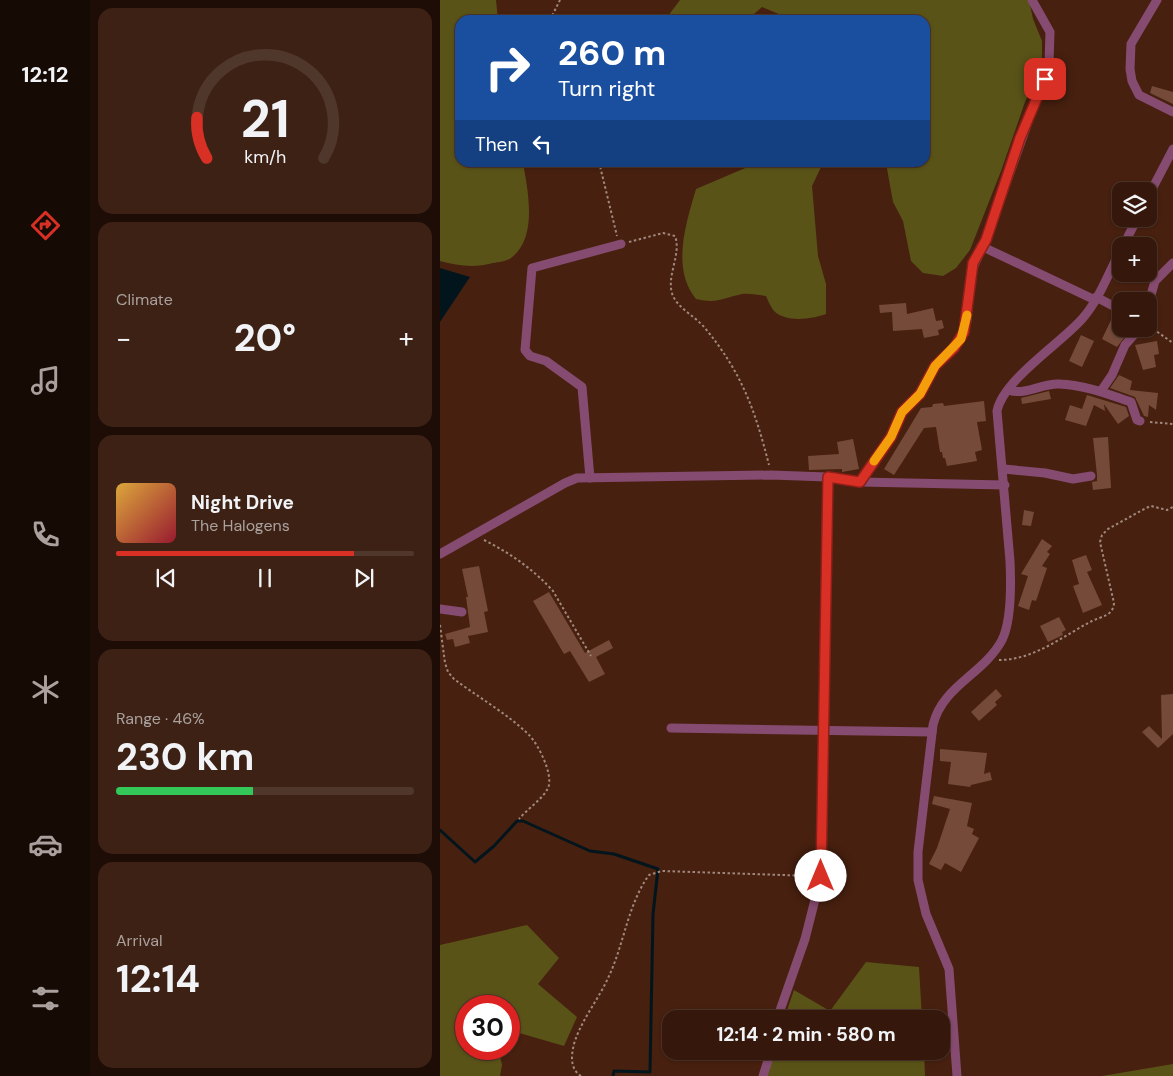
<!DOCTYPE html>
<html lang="en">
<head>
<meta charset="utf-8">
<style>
	:root { --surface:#35180b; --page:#3d2114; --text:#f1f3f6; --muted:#aaa09d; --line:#4f372c; --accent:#d93025 }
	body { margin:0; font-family:"DM Sans",sans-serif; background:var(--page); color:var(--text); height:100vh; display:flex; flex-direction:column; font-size:19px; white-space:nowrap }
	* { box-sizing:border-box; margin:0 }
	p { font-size:16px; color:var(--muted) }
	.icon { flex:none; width:28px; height:28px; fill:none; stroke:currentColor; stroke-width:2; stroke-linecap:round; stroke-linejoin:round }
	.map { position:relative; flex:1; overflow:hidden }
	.panel { display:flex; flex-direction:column; gap:8px; padding:8px; background:#1d0d06; width:350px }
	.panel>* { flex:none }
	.hud { position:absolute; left:15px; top:15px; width:475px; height:152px; border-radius:15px; box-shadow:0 1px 4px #0004,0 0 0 1px var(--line); background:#1a4fa0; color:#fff; overflow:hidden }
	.fabs { position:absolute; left:672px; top:182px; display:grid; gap:10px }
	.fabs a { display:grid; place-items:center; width:45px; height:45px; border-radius:10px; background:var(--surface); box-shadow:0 1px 4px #0004,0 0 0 1px var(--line); font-size:25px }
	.speed { position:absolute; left:15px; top:995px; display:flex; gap:10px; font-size:25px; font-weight:700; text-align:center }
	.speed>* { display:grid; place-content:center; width:65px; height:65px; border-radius:50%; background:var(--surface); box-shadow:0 1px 4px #0004,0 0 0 1px var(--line); line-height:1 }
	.speed .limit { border:8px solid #d22; background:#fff; color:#111 }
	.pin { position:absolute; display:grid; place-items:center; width:42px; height:42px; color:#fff; margin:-21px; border-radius:10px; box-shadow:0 2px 8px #0006 }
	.me { position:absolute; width:55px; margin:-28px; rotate:0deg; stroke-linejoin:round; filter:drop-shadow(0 0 4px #0008) }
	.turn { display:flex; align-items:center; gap:18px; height:105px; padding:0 20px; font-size:22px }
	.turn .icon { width:65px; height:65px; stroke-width:2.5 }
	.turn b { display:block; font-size:35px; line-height:42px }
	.then { display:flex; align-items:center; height:48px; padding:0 20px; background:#0003; gap:10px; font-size:19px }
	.big { font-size:38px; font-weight:700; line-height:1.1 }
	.panel .card { flex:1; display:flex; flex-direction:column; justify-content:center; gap:8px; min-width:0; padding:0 18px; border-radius:15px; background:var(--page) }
	.panel .dial { align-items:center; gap:0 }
	.dial svg { height:130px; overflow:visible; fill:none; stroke:var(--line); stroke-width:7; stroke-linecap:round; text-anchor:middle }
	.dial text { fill:var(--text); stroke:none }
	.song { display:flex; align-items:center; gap:15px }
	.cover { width:60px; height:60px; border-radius:8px; background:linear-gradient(135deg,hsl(40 70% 55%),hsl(350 70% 35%)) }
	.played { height:5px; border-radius:2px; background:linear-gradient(90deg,var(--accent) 80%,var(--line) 80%) }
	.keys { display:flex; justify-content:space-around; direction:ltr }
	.heat { display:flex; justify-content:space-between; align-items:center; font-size:28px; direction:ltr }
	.charge { height:8px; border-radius:4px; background:linear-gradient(90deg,#34c759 46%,var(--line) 0) }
	.trip { position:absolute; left:222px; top:1010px; width:288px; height:50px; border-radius:15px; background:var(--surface); box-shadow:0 1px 4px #0004,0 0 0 1px var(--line); font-weight:700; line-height:50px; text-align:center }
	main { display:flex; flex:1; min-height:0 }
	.tab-bar { display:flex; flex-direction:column; width:90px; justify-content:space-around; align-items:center; background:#150a04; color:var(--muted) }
	.tab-bar .icon { width:35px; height:35px }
	.tab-bar .selected { color:var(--accent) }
	.tab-bar b { font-size:22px; color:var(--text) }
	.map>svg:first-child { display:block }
	.green { fill:#5a5318 }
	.water { fill:#03151c }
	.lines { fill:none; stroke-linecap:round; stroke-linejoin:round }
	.stream { stroke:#03151c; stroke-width:3 }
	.building { fill:#754a38 }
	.path { stroke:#a1887e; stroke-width:2; stroke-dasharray:2.5 2.5; stroke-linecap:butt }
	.street { stroke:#864b70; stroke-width:9 }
	.route-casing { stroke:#8d1f18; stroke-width:12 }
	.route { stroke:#d93025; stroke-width:9 }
	.slow { stroke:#f59e0b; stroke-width:9 }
</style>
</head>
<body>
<main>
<nav class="tab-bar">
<b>12:12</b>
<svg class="icon selected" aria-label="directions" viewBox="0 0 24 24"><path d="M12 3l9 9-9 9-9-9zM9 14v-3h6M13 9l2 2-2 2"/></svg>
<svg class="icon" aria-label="music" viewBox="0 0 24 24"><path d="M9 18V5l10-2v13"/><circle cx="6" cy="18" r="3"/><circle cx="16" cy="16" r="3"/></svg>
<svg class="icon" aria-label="phone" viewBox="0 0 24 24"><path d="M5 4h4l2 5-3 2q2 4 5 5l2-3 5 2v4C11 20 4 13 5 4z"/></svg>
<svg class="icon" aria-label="climate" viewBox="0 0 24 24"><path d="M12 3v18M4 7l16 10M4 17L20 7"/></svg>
<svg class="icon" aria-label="car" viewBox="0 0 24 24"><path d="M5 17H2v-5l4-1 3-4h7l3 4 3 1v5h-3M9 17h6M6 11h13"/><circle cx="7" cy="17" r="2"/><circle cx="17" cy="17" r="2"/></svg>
<svg class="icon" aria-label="filters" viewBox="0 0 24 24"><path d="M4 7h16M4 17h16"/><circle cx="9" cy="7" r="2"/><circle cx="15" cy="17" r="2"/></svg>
</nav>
<section class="panel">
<div class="card dial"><svg viewBox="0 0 100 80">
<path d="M14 69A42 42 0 1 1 86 69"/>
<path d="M14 69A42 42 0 0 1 8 44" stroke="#d93025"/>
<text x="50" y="56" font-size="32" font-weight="700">21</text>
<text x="50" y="72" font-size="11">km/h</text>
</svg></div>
<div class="card"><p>Climate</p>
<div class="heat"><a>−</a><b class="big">20°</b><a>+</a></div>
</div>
<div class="card">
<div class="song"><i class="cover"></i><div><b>Night Drive</b><p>The Halogens</p></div></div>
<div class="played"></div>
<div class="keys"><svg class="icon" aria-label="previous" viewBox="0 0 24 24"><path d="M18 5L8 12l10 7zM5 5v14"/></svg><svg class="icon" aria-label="pause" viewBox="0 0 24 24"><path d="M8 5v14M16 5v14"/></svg><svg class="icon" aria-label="next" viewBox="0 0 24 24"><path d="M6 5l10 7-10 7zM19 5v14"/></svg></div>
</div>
<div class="card"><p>Range · 46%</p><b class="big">230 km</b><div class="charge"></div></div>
<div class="card"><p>Arrival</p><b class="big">12:14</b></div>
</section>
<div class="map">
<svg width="733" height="1076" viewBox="0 0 733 1076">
	<rect width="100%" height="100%" fill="#47200f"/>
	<g class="green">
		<path d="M0,0H56L58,20H20V162L83,163C88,191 98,238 71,258C67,261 59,262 53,263C35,268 18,266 0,261Z"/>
		<polygon points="240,0 589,0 593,19 602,41 602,67 585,102 561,171 530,250 516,268 503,276 483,273 471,261 463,221 453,202 446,163 485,162 485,20 353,20 322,7 307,20 225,20"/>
		<path d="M317,163H383L372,186L378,256L386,284V314C372,319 346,323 334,311C331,307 328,301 326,296C319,295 309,293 302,294C283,298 277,304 256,299C231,269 246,223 256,189Z"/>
		<polygon points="87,925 119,958 98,984 137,1017 124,1046 69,1030 69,1006 26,1006 26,1049 58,1049 62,1065 60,1076 0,1076 0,945"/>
		<polygon points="426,962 479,967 482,1019 344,1019 354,990 390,1011"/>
		<polygon points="333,1051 484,1051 485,1076 324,1076"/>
		<polygon points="733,1064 733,1076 662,1076"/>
	</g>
	<polygon class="water" points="0,268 30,277 0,322"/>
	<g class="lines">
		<polyline class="stream" points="0,830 35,862 54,846 77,821 83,821 150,851 174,854 218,869 213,914 210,1072 174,1071 173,1076"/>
	</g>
	<g class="building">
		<polygon points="712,86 733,92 733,104 710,93"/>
		<polygon points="466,303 467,314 493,308 496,321 502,320 504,328 498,330 499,335 484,338 482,329 453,331 452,312 440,313 439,305"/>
		<polygon points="671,320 681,325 681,329 690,330 677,347 662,339"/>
		<polygon points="641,335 654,341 642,367 629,361"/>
		<polygon points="717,341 719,354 714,355 716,367 703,370 695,345"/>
		<polygon points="679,375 692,381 690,390 718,393 716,410 709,405 708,417 704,416 695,397 670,388"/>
		<polygon points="609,391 611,399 582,404 581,398"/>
		<polygon points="647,395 686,407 689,416 678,424 664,404 665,411 654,405 646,426 625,420 630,405 642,409"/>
		<polygon points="544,401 546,421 537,422 542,450 535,452 537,461 507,466 505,458 503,458 502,452 500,452 496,427 484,428 454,475 444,469 481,408 492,407 493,404 503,403 504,406"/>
		<polygon points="668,437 671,488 653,490 652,482 657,481 657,475 653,438"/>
		<polygon points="413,439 419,469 402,472 402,469 369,470 368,456 399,454 397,442"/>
		<polygon points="584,510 594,512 591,526 582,525"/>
		<polygon points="602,539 612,546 607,552 610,554 602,566 607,568 596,601 592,600 589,610 578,606 588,576 581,574"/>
		<polygon points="646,555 652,570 647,572 662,605 643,613 633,586 639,584 632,560"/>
		<polygon points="39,566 48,611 44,612 48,632 28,636 30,643 15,647 13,639 7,640 5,634 30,627 26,597 28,597 22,569"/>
		<polygon points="109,592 145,653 169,640 173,648 156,657 165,674 149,682 130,651 124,654 93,601"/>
		<polygon points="619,617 626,630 622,632 623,635 608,642 600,626"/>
		<polygon points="556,689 562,696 555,702 557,705 539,721 531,712"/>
		<polygon points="733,694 733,734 718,748 702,732 709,726 722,739 721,695"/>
		<polygon points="500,749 547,753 544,774 550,772 552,780 531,785 530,787 508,784 511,762 500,761"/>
		<polygon points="494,796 532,803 527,826 534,829 532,834 539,838 521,872 505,863 501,870 489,864 497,848 510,809 492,804"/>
	</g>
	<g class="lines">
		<g class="path">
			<polyline points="110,20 120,0"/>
			<polyline points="159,162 177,236"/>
			<path d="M189,242L223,233L235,236C242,255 225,277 233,296C239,309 256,317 265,328C302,373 315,410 329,465"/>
			<polyline points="709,326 733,343"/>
			<polyline points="710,422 733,424"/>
			<path d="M44,540C70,553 93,569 113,591L151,656"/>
			<path d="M0,625L5,663L8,672L14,679C38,697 69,715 89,735C98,744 114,775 108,788C102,800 88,808 79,819"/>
			<path d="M559,660C594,660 623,636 652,621C662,616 673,616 674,603L660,542L662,535L668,529L706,508L711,506L727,510L733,507"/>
			<path d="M141,1076C130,1069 131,1056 134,1044C141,1020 159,999 169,976C184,944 188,904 209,875L222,871L372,876"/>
		</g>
		<g class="street">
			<polyline points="717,0 691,44 690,69 692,81 699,95 733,112"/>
			<polyline points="709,195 733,149"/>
			<polyline points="541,246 655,300"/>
			<polyline points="683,246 697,219"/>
			<polyline points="656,297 681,310"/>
			<polyline points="709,302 715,281 733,263"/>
			<path d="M569,390C585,396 602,383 619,384C645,385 667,394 691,402L697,420L700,421"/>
			<polyline points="661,391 672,375 685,345 699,329"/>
			<polyline points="564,469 605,473 633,479 651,476"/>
			<polyline points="150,478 142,387 106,361 90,356 85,350 92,268 181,244"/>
			<polyline points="420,482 451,437 462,412 480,394 495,366 521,339 527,321 531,272 546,240 609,63 610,32 592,0"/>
			<polyline points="0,554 125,483 137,478 331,475 387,477 420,482 565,485"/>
			<polyline points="0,609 22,612"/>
			<polyline points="231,728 492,732"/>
			<polyline points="337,1019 365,939 381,876 387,477"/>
			<polyline points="323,1076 331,1051"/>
			<path d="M517,1076L509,969L486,914L478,880V852L493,725C502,686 544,674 562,640C572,620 571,583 570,561L557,411C563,380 621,343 642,319C659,300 669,272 681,249"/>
		</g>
	</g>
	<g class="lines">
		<g class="route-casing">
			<polyline id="route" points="381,876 388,477 420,482 451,437 462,412 480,394 495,366 514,348 524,332 533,263 546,240 580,138 605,79"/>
		</g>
		<use href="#route" class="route"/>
		<polyline class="slow" points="434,461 451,437 462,412 480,394 495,366 521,339 527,315"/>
	</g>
</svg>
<div class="fabs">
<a><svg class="icon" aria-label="layers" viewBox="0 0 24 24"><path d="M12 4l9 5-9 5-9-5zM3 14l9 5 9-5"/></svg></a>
<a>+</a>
<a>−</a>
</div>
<div class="speed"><div class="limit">30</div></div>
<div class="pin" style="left:605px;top:79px;background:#d93025"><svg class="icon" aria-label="arrive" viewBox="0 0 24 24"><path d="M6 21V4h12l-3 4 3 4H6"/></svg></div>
<svg class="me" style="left:381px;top:876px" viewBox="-20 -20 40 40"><circle r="19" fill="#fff"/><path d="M0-13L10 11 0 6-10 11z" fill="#d93025"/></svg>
<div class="trip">12:14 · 2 min · 580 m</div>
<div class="hud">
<div class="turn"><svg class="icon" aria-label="right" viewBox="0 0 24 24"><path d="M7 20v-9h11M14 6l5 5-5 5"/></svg><div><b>260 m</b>Turn right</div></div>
<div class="then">Then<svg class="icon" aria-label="left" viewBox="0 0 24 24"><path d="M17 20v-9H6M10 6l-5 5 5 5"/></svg></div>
</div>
</div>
</main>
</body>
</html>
